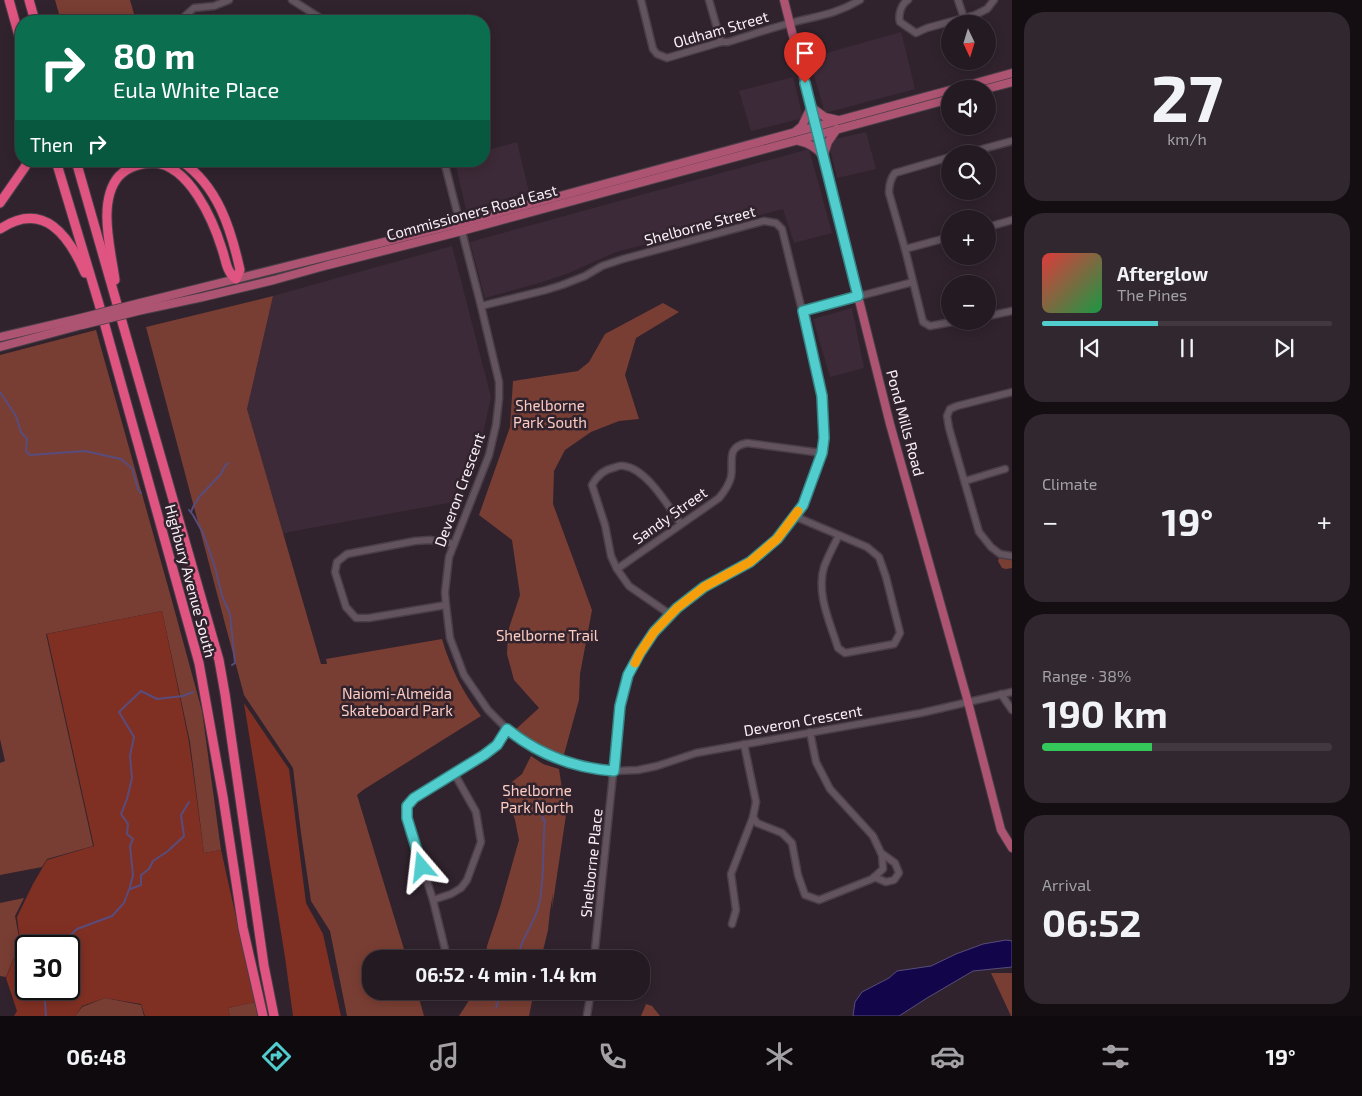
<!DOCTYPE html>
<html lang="en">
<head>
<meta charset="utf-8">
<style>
	:root { --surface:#241a22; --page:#30272f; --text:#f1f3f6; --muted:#a3a1a5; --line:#413840; --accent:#52cdce }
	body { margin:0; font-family:"Exo 2",sans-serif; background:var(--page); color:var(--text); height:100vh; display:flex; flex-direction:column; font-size:19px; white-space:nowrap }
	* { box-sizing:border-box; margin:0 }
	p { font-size:16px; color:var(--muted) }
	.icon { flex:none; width:28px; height:28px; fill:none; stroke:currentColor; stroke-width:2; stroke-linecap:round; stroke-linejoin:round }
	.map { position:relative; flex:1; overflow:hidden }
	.panel { display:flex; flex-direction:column; gap:12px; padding:12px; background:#140e13; width:350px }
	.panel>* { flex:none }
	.top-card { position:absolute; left:15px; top:15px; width:475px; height:152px; border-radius:20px; box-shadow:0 2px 12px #0003,0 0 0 1px var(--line); background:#0b6e4f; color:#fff; overflow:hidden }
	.needle { width:32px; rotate:176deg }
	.tools { position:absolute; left:941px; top:15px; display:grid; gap:10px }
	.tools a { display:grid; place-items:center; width:55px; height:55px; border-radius:50%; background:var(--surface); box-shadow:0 2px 12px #0003,0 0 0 1px var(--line); font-size:25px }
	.speed { position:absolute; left:15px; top:935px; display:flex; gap:10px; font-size:25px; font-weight:700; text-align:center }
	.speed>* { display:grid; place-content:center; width:65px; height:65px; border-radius:50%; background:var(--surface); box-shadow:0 2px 12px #0003,0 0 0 1px var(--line); line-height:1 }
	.speed .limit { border:2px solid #111; border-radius:8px; background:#fff; color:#111 }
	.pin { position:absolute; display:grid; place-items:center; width:42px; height:42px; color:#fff; margin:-51px -21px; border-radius:50% 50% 50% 0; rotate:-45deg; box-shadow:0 0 5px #0007 }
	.pin .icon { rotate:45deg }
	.me { position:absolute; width:55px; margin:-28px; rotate:343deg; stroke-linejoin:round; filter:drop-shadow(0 0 4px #0008) }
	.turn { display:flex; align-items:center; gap:18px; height:105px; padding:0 15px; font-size:22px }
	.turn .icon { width:65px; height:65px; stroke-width:2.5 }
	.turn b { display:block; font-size:35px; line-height:42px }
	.then { display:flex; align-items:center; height:48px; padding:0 15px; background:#0003; gap:10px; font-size:19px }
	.big { font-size:38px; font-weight:700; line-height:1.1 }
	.panel .card { flex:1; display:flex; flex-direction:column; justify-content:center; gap:8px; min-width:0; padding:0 18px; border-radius:20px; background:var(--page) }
	.panel .dial { align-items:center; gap:0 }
	.dial b { font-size:65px; line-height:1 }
	.song { display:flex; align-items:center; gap:15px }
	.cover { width:60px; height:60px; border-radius:8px; background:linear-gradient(135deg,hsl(0 70% 55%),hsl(140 70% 35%)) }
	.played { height:5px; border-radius:2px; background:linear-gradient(90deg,var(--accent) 40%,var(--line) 40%) }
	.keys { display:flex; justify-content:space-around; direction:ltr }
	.heat { display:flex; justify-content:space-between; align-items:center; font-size:28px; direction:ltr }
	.charge { height:8px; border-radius:4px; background:linear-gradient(90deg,#34c759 38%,var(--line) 0) }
	.trip { position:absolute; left:362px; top:950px; width:288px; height:50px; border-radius:20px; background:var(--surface); box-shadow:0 2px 12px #0003,0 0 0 1px var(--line); font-weight:700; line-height:50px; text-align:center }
	.menu { display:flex; height:80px; justify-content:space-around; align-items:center; background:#0e0a0e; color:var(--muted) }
	.menu .icon { width:35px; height:35px }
	.menu .selected { color:var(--accent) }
	.menu b { font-size:22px; color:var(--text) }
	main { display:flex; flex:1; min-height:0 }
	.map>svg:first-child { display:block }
	.built { fill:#3d2a38 }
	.green { fill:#793e33 }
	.forest { fill:#803023; fill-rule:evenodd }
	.water { fill:#130549; stroke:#584c7d }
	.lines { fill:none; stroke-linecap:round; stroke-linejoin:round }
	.stream { stroke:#584c7d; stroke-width:2 }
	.minor-casing { stroke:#4a3e47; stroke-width:9 }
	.major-casing { stroke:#4a3e47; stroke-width:10 }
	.highway-casing { stroke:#4a3e47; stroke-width:11 }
	.minor { stroke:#62535e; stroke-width:6 }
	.major { stroke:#ae5473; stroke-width:8 }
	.highway { stroke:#e05481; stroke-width:9 }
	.major-bridge-casing { stroke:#4a3e47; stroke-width:10; stroke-linecap:butt }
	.major-bridge { stroke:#ae5473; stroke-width:8 }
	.route-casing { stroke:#358586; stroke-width:12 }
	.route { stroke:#52cdce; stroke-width:9 }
	.slow { stroke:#f59e0b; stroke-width:9 }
	.labels { text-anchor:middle; stroke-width:5; stroke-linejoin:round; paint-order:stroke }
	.street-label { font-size:15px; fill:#faf0f7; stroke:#30232d }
	.park-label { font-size:15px; fill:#fccbc1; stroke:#30232d }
</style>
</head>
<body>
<main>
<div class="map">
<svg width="1012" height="1016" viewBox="0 0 1012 1016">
	<rect width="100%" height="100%" fill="#30232d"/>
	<g class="built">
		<polygon points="901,32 915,89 825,113 809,58"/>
		<polygon points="793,77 803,118 751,131 739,91"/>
		<polygon points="866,132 876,169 837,178 830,149 835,139"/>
		<polygon points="517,142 529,192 466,210 455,161 484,161 484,151"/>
		<polygon points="809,149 832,233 794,243 783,209 616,252 569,273 539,283 485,298 470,242"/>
		<polygon points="452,246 491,397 480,447 465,489 459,501 289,532 283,534 247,409 273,296"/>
		<polygon points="852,308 864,368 830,377 813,319"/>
	</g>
	<g class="green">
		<polygon points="55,0 130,0 136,21 61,21"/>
		<path d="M273,296L247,409L321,664H327L326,659L442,639C450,667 463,693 481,716L363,790L357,795L407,959H371V991H417L424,1016H347L330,931L311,901L301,833L293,768L244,695L146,327Z"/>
		<polygon points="663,303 679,312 636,338 625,375 639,419 619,421 591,432 565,450 554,471 553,504 592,610 580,674 579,700 563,758 542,748 515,730 539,708 514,680 507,654 508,631 520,595 512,540 479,515 510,427 513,381 578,371 589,362 605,334"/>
		<polygon points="96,330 172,601 202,711 221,850 204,853 190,742 162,611 46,634 93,846 47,859 42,867 0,875 0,763 5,761 0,739 0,355"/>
		<polygon points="999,558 1001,558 1012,560 1012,568 1006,569 1002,568 998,561"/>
		<polygon points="531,756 543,764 559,769 566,815 552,909 553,893 550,911 548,930 541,959 485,959 487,946 500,907 519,840 515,820 504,788 522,774"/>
		<polygon points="24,898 15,916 20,943 6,977 0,976 0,903"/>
		<polygon points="991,973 1012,973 1012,1016 1011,1016"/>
		<polygon points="475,991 534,991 529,1016 459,1016"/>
		<polygon points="105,998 141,1005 144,1016 75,1016 82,1007"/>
		<polygon points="255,1002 258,1016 230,1016 228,1008"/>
		<polygon points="646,1004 652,1006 660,1016 641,1016"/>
	</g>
	<g class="forest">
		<path d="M162,611L189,742L204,853L221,850L255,1002L228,1008L230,1016H145L141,1004L105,998L82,1006L75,1016H14L17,1011L6,978L20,943L17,917L33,884L47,860L94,846L47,634ZM26,946H69V989H26Z"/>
		<polygon points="244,703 289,769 306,903 323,934 341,1016 293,1016 285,957"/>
	</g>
	<polygon class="water" points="1006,940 1012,941 1012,967 973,971 927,998 899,1016 853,1016 855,1002 862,992 889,978 897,971 931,966 956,954 983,944"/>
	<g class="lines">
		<g class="stream">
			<polyline points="0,392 16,416 21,432 27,439 26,451 30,455 85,451 121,459 132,468 138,489 141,493"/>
			<polyline points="189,510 193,515 203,533 215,567 222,596 230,614 235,663 232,665"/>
			<polyline points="191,512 194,505 200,496 221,474 225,466 228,463"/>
			<polyline points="130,889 141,885 141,875 149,869 153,861 168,851 184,836 181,815 189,802"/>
			<polyline points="59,946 77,929 112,916 124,903 130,887 133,875 130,846 133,839 127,834 128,824 121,814 127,799 132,778 130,756 134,737 119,712 141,691 157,699 183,696 193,692"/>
			<path d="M515,959L519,952C523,936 535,922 539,905C545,877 542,849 545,820H543L542,813"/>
			<polyline points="44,989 46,1016"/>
			<polyline points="496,1008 501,991"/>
		</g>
		<g class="minor-casing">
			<g id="minor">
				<polyline points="292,0 325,21"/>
				<path d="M641,0L653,49L657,54L667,58L721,42H728C748,36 768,29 787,24C815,16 835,15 860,0"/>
				<polyline points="709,0 721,42"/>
				<path d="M908,0C901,4 898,15 900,22L916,33L927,28L975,15L987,9L994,0"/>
				<polyline points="958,0 964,18"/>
				<polyline points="184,21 185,16 194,8 214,6 229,0"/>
				<polyline points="964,154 1012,141"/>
				<path d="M950,157L895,173C890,179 889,185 889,193L905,249L923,322L930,326L957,321"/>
				<polyline points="444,161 481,306 499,382 499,399 496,425 489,455 449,557 445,592 446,605 450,638 464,675 488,710 507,729 518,738 551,757 586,768 615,771 638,770 657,766 696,753 921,713 1012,692"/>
				<polyline points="988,227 1012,220"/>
				<polyline points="905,249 950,237"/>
				<polyline points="481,306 546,290 562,285 585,276 602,266 623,259 764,221 776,223 782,229 823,396 824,438 822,453 818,460 815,474 803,505 777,539 750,562 704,587 677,608 654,632 640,653 628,675 620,706 594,959"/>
				<polyline points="803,311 913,282"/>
				<polyline points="988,316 1012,311"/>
				<polyline points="1012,392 957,406 950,409 947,416 949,428 979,532 991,547 1000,554 1012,556"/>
				<polyline points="965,481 1005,469"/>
				<path d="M794,516L867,547L879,557L886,577L900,633L894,644L845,653L838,648C830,622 816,594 824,567C828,556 834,545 839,535"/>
				<path d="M617,569L719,498C724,492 729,485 731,477C734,462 725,447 747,443L822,453"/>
				<polyline points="446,605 369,618 356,618 346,607 335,572 337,562 347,554 415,541 430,540 454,544"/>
				<path d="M671,615L629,586L617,569L611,556L605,525L592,485C597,476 603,470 613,468C616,467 620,465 624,466C647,469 668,506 681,524"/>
				<polyline points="1001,694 1012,710"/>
				<polyline points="753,817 757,823 782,833 792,843 798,875 805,895 819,900 872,879 883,869 882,855 873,836 830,789 816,762 810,732"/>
				<polyline points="874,877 886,882 894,880 899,873 895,863 881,853"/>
				<polyline points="433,900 451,894 461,888 467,880 481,842 476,812 454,773"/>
				<polyline points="732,924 736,910 731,874 753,817 756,802 744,744"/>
				<polyline points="444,959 445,949 433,900 407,818 407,806 414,798 484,755 497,745 507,729"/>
				<polyline points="587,1015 591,991"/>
			</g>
		</g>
		<g class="major-casing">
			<g id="major">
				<polyline points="784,0 890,424 968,702 1001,830 1012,848"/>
				<polyline points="954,89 1012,73"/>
				<polyline points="986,89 1012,82"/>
				<polyline points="811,107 825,117 838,120"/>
				<polyline points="796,131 802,126 811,107"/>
				<path d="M799,141C809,143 816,147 822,155"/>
				<polyline points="823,157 828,142 837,129"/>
				<polyline points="140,303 468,221 950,90"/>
				<polyline points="142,310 203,297 274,280 328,265 454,233 950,99"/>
				<polyline points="0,337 81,318"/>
				<polyline points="0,347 82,325"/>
			</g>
		</g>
		<g class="highway-casing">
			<g id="highway">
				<polyline points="9,0 21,43"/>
				<polyline points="29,0 35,21"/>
				<polyline points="56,161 99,304 199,663 223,797 243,928 263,1016"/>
				<polyline points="76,161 219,660 225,694 264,966 274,1016"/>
				<polyline points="0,203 25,167 28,161"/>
				<path d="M0,229C44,200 69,236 85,273"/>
				<path d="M115,280C111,250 97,201 119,176C129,166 140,163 154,163C189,165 213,220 222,249C226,260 226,272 236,279L240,270C231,229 218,186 181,161"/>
			</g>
		</g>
		<use href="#minor" class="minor"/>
		<use href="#major" class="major"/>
		<use href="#highway" class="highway"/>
		<g class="major-bridge-casing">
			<g id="major-bridge">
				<polyline points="81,318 140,303"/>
				<polyline points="82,325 142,310"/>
			</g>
		</g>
		<use href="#major-bridge" class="major-bridge"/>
	</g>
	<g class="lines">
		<g class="route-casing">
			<path id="route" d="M422,867L407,818V806L414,798L484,755L497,745L507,729C539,755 573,768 614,771L620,706L628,675L640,653L654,632L677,608L704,587L750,562L777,539L803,505L822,453L824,438L822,396L803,311L858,296L805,83"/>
		</g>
		<use href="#route" class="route"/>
		<polyline class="slow" points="635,663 640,653 654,632 677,608 704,587 750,562 777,539 798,511"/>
	</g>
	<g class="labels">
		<g class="street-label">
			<text transform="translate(721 30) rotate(-16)" y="5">Oldham Street</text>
			<text transform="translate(472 213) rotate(-15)" y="5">Commissioners Road East</text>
			<text transform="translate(700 226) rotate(-15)" y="5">Shelborne Street</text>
			<text transform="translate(905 423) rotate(75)" y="5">Pond Mills Road</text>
			<text transform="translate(460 490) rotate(-70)" y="5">Deveron Crescent</text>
			<text transform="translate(670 516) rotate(-35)" y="5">Sandy Street</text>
			<text transform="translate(190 581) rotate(75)" y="5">Highbury Avenue South</text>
			<text transform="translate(803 721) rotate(-10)" y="5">Deveron Crescent</text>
			<text transform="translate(592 863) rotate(-84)" y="5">Shelborne Place</text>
		</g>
		<g class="park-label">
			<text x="550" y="411">Shelborne<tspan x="550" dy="17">Park South</tspan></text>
			<text x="547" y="641">Shelborne Trail</text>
			<text x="397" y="699">Naiomi-Almeida<tspan x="397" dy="17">Skateboard Park</tspan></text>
			<text x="537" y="796">Shelborne<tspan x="537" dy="17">Park North</tspan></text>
		</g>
	</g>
</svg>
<div class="tools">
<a><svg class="needle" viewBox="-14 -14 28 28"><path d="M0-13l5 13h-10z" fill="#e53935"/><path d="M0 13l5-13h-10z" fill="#a3a1a5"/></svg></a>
<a><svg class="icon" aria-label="sound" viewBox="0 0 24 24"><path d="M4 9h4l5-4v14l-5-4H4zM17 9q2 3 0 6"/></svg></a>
<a><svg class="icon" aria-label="search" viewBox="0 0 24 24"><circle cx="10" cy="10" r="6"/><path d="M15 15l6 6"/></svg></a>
<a>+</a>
<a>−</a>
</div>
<div class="speed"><div class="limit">30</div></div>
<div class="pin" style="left:805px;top:83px;background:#d93025"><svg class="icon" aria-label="arrive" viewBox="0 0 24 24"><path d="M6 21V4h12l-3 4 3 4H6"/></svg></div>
<svg class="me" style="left:422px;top:867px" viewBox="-20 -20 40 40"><path d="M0-17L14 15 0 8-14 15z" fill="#52cdce" stroke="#fff" stroke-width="4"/></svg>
<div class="trip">06:52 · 4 min · 1.4 km</div>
<div class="top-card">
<div class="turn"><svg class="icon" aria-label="right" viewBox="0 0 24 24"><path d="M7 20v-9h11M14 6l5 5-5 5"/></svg><div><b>80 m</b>Eula White Place</div></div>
<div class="then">Then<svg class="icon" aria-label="right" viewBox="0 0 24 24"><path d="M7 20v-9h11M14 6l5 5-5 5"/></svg></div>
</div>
</div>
<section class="panel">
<div class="card dial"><b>27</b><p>km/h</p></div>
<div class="card">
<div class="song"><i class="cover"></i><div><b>Afterglow</b><p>The Pines</p></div></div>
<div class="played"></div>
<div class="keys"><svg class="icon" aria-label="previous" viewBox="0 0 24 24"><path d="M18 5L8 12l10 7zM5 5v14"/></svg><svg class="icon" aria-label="pause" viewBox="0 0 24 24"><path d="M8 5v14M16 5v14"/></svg><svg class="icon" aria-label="next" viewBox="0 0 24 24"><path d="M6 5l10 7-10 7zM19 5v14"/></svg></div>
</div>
<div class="card"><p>Climate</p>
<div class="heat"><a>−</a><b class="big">19°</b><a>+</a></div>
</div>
<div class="card"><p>Range · 38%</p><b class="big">190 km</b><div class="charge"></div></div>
<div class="card"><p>Arrival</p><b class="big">06:52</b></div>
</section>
</main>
<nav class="menu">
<b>06:48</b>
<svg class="icon selected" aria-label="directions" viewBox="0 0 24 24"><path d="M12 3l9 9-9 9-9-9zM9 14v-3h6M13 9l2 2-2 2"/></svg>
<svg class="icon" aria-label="music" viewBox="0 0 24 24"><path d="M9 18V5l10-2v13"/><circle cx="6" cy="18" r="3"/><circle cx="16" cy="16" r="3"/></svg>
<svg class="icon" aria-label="phone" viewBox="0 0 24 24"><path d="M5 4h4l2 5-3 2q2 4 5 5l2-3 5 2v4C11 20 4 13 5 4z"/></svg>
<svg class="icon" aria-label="climate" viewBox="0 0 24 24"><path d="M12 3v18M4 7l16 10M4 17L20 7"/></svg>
<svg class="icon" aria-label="car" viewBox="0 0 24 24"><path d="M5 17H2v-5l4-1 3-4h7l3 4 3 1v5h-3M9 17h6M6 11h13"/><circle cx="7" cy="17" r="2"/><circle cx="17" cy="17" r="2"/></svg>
<svg class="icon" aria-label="filters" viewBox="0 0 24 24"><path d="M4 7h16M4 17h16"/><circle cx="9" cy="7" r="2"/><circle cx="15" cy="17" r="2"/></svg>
<b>19°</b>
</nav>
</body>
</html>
